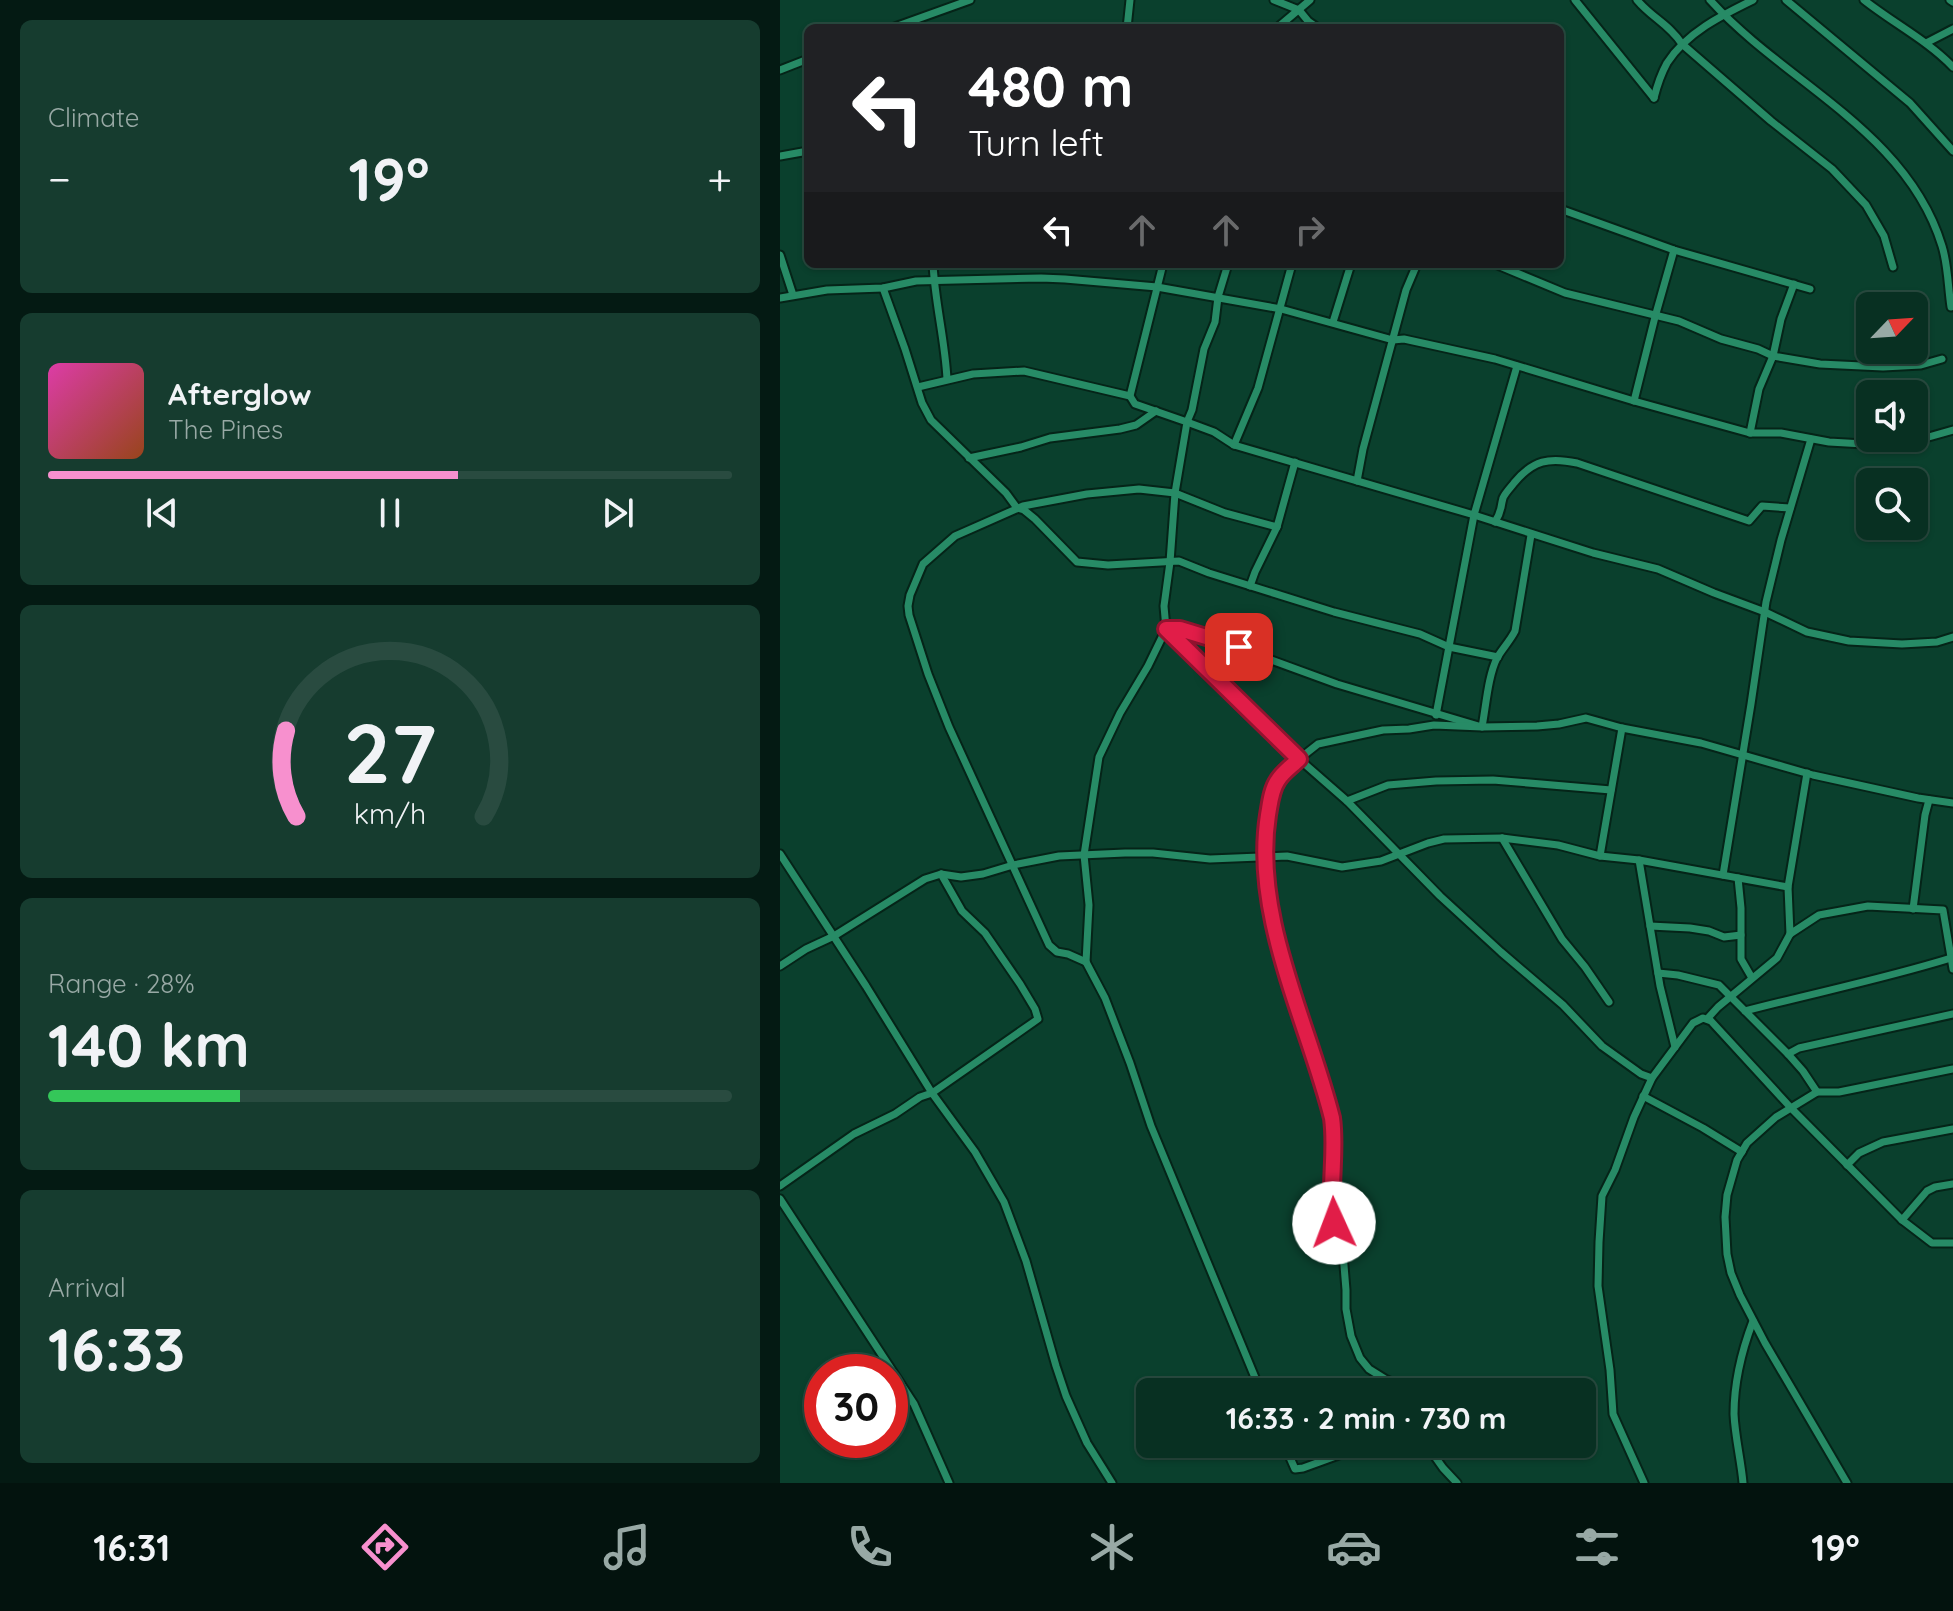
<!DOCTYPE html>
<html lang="en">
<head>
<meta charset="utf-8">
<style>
	:root { --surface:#083022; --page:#163c2f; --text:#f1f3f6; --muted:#98a9a5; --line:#294b40; --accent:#f790ce }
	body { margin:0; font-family:Quicksand,sans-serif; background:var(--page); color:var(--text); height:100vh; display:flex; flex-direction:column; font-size:30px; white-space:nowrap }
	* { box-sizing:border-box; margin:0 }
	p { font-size:26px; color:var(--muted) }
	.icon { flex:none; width:44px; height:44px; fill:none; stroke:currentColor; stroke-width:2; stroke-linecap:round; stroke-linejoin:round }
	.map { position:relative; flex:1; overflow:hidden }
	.sheet { display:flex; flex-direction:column; gap:20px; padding:20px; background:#041a13; width:780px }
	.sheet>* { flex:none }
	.guide { position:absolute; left:24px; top:24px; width:760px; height:244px; border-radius:12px; box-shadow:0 2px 6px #0004,0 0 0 2px var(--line); background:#202124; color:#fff; overflow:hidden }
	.needle { width:52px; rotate:65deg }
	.tools { position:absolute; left:1076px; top:292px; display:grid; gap:16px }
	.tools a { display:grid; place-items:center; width:72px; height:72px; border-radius:12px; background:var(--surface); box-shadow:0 2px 6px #0004,0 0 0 2px var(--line); font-size:40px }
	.speed { position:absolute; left:24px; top:1354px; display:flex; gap:16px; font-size:40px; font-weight:700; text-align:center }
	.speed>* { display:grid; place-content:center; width:104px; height:104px; border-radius:50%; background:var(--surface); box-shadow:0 2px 6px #0004,0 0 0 2px var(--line); line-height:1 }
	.speed .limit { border:12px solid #d22; background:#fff; color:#111 }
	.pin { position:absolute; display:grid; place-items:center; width:68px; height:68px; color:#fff; margin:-34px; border-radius:16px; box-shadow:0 4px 12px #0006 }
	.me { position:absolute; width:88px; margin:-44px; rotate:358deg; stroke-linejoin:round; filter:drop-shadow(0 0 6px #0008) }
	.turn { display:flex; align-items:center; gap:28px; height:168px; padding:0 32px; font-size:36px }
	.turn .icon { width:104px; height:104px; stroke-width:2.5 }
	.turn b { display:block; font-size:56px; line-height:68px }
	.lanes { display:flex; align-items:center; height:76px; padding:0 32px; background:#0003; justify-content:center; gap:40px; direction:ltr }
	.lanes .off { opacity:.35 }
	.big { font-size:60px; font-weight:800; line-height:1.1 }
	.sheet .card { flex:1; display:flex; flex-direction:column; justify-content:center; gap:12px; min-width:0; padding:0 28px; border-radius:12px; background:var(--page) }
	.sheet .dial { align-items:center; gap:0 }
	.dial svg { height:208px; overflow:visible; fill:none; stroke:var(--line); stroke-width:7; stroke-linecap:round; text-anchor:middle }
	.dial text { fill:var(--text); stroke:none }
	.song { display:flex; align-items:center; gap:24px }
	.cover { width:96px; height:96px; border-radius:12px; background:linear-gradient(135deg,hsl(320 70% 55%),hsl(20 70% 35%)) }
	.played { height:8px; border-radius:4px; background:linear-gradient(90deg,var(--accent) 60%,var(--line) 60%) }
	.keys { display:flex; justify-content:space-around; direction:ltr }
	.heat { display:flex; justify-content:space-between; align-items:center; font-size:44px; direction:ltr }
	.charge { height:12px; border-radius:6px; background:linear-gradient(90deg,#34c759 28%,var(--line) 0) }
	.trip { position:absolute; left:356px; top:1378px; width:460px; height:80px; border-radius:12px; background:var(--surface); box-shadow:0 2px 6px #0004,0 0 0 2px var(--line); font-weight:800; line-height:80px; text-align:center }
	.menu { display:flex; height:128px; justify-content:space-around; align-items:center; background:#03130e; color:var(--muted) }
	.menu .icon { width:56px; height:56px }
	.menu .selected { color:var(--accent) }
	.menu b { font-size:36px; color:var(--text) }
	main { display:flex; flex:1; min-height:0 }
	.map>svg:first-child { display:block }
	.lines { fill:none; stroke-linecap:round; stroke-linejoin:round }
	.street-casing { stroke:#052418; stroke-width:11 }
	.street { stroke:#278b66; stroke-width:7 }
	.route-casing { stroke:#92132f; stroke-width:20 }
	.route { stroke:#e11d48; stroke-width:14 }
</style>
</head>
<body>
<main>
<section class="sheet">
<div class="card"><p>Climate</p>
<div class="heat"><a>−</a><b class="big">19°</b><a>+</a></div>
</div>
<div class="card">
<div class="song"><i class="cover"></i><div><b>Afterglow</b><p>The Pines</p></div></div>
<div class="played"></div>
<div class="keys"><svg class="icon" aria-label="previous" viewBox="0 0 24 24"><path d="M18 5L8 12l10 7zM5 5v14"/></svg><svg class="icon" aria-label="pause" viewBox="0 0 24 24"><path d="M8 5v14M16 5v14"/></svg><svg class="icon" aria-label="next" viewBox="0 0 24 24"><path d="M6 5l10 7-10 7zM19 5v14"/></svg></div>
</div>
<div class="card dial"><svg viewBox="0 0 100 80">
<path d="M14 69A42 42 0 1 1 86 69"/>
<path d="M14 69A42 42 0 0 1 10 36" stroke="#f790ce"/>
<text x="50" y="56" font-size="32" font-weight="700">27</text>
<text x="50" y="72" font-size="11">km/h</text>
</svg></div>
<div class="card"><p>Range · 28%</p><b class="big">140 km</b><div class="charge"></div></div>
<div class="card"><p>Arrival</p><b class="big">16:33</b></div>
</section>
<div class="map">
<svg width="1173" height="1483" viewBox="0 0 1173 1483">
	<rect width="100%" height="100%" fill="#0a402d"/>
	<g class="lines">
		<g class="street-casing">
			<g id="street">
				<polyline points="494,0 519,10 528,21 538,28"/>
				<polyline points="795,0 874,98"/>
				<path d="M857,0C872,18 889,24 902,44L991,121L1052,169L1086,205L1104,236L1113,267"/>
				<path d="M930,0C1005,83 1127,131 1162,246C1168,265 1168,287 1171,307"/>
				<polyline points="1006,0 1130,103 1173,151"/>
				<path d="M1084,0C1113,23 1147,40 1173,67"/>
				<polyline points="1170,0 1173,2"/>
				<polyline points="112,28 190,0"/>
				<polyline points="347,28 350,0"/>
				<polyline points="497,28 530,0"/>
				<polyline points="1146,43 1173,29"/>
				<polyline points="0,70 28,59"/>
				<path d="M874,98C877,86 881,74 887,63C906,33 942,15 973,0"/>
				<polyline points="0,156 28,151"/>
				<polyline points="780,209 894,250 1030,289"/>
				<polyline points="0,255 13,295"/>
				<path d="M153,264C155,303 165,340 167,379"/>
				<polyline points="383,264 350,396 355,404 407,422 395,493 390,562 384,606 386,629 519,759 567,801 660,896 721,952 783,1005 822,1046 861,1074 872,1078 913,1023 923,1018 931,1021 1011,1108 1122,1220 1152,1243 1173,1243"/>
				<polyline points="448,264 438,297 435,322 424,349 412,410 407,422 434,432 454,445 694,515 737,366"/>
				<polyline points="715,264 785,293 899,321 941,339 978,349 993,356 1040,364 1103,367 1141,365 1162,359"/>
				<polyline points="103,288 125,349 142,403 151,420 226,493 237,508 244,510 255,519 297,562 328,565 399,561 429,573 554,612 640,634 669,647 718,657"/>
				<polyline points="0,298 47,290 103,288 136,281 261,278 285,279 377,287 501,309 613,340 624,339 715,359 854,401 970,433 1001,433 1049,442 1084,444 1138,440 1173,430"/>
				<polyline points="553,322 571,264"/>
				<polyline points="138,387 193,374 244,371 350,396"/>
				<polyline points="854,401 875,317 894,250"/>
				<polyline points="970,433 979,389 993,356 1001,319 1014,284"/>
				<polyline points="454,445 478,388 512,264"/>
				<polyline points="189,458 241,447 270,438 340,429 356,425 376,411"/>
				<polyline points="577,481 583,449 626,290 637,264"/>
				<path d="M715,522C722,511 720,509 723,498C725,493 731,487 734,483C753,460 769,457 797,463L969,521L982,506L1010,508"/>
				<polyline points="470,586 475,572 497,527"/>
				<polyline points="656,715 694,515 813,553 878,569 934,593 985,612 1027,632 1069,641 1122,644 1157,642 1173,637"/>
				<polyline points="567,801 608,785 656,781 713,780 831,790"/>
				<polyline points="722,838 782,939 805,967 829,1002"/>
				<polyline points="0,854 86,986 152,1093 195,1152 224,1202 246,1261 276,1366 286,1396 307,1443 332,1483"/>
				<polyline points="820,856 842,728"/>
				<polyline points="859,860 880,986 895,1047"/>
				<polyline points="943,875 971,704 986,602 1001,540 1031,439"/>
				<polyline points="958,878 961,908 961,959 972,978"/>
				<polyline points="1008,887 1027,773"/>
				<polyline points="1133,909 1145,815 1149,800"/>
				<polyline points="870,926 910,928 929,931 944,937 961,935"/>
				<polyline points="306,962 288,954 277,952 269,945 169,727 148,674 129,615 128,606 130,595 143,564 175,536 243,506 307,494 359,489 395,493 445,513 497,527 515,462"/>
				<polyline points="0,966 26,949 54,936 145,879 161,874 181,877 203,874 233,865 279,856 345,853 373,853 430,859 507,856 562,867 601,861 648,843 664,839 722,838 778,845 820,856 859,860 1008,887 1010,934 1039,915 1088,906 1163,910 1173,969"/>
				<polyline points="878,973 898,975 939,985 1008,1054 1023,1071 1037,1092"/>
				<path d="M965,1011C1034,993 1103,979 1171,958"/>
				<polyline points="927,1019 938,1007 997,958 1010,934"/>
				<polyline points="1008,1054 1019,1048 1173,1014"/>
				<polyline points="863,1096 923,1128 962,1152"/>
				<polyline points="1067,1165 1079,1153 1103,1142 1173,1129"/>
				<polyline points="0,1186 74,1134 115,1114 140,1097 152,1093 258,1019 255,1009 240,984 205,933 182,911 161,874"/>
				<polyline points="0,1199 134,1404 169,1483"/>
				<polyline points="1122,1220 1147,1191 1155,1187 1173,1184"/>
				<path d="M481,1392L371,1126L350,1063L325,998L306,962L309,905L304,855L319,757L340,713L368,666L386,629H400L420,634L557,684L702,727C706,706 708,676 717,658C722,649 730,641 735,631L751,535"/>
				<polyline points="630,1392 626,1388 605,1379 589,1369 580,1358 571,1336 566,1309 566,1290 563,1253 556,1234 552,1209 555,1137 552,1118 516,1003 499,943 490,901 485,855 486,825 490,801 496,782 519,759 538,744 603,730 629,729 654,725 702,727 757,726 779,724 806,718 842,728 921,743 1033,775 1138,798 1173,803"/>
				<polyline points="504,1444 515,1469 523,1468 589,1444"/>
				<polyline points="646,1444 663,1468 677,1483"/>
				<polyline points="864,1483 833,1414 830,1370 818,1286 819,1242 822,1196 835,1170 854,1117 872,1078"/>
				<path d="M963,1483C961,1460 955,1437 954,1414C954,1383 962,1350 973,1321"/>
				<polyline points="1067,1483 985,1343 960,1295 951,1273 947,1254 945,1217 947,1195 957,1160 967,1143 996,1117 1037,1092 1059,1092 1173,1069"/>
			</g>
		</g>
		<use href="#street" class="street"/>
	</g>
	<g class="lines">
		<g class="route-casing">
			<path id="route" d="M459,647L400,629H386L519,759C512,766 503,772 498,780C491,790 490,804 488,815C472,916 528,1022 552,1118C557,1153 548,1188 554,1223"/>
		</g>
		<use href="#route" class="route"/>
	</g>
</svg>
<div class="tools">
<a><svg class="needle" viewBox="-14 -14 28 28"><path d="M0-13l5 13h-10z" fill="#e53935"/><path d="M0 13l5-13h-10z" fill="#98a9a5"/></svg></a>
<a><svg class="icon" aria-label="sound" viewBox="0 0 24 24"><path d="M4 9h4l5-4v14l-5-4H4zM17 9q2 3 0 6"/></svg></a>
<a><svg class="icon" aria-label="search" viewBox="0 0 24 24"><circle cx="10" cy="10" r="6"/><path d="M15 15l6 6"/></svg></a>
</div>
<div class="speed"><div class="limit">30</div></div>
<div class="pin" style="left:459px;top:647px;background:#d93025"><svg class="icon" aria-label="arrive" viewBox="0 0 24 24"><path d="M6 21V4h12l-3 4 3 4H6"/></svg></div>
<svg class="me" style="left:554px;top:1223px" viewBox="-20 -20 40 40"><circle r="19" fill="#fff"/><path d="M0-13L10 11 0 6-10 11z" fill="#e11d48"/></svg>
<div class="trip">16:33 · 2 min · 730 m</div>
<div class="guide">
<div class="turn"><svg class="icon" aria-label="left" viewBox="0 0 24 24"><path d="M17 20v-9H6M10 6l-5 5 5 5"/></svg><div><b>480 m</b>Turn left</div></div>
<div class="lanes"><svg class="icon" aria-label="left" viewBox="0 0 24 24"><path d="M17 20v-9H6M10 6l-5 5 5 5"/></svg><svg class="icon off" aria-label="ahead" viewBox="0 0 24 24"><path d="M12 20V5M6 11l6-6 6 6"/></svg><svg class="icon off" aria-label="ahead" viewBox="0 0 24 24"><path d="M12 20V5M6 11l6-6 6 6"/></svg><svg class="icon off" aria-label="right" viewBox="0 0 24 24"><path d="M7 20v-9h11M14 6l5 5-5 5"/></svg></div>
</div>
</div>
</main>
<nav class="menu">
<b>16:31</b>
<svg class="icon selected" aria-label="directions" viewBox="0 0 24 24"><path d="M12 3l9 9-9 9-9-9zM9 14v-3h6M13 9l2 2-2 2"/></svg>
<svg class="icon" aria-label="music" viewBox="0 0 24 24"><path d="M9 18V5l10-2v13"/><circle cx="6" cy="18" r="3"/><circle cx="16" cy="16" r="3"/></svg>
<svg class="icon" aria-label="phone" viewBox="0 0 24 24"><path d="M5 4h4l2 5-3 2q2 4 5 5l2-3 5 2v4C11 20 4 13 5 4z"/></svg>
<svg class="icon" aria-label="climate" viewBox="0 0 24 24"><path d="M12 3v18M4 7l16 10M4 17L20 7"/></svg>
<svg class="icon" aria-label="car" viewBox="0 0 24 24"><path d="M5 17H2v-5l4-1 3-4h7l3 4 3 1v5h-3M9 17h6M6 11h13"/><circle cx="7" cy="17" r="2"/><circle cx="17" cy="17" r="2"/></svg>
<svg class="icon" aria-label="filters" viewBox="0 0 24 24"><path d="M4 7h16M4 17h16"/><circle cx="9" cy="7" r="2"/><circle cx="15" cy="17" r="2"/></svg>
<b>19°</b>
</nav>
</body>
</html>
